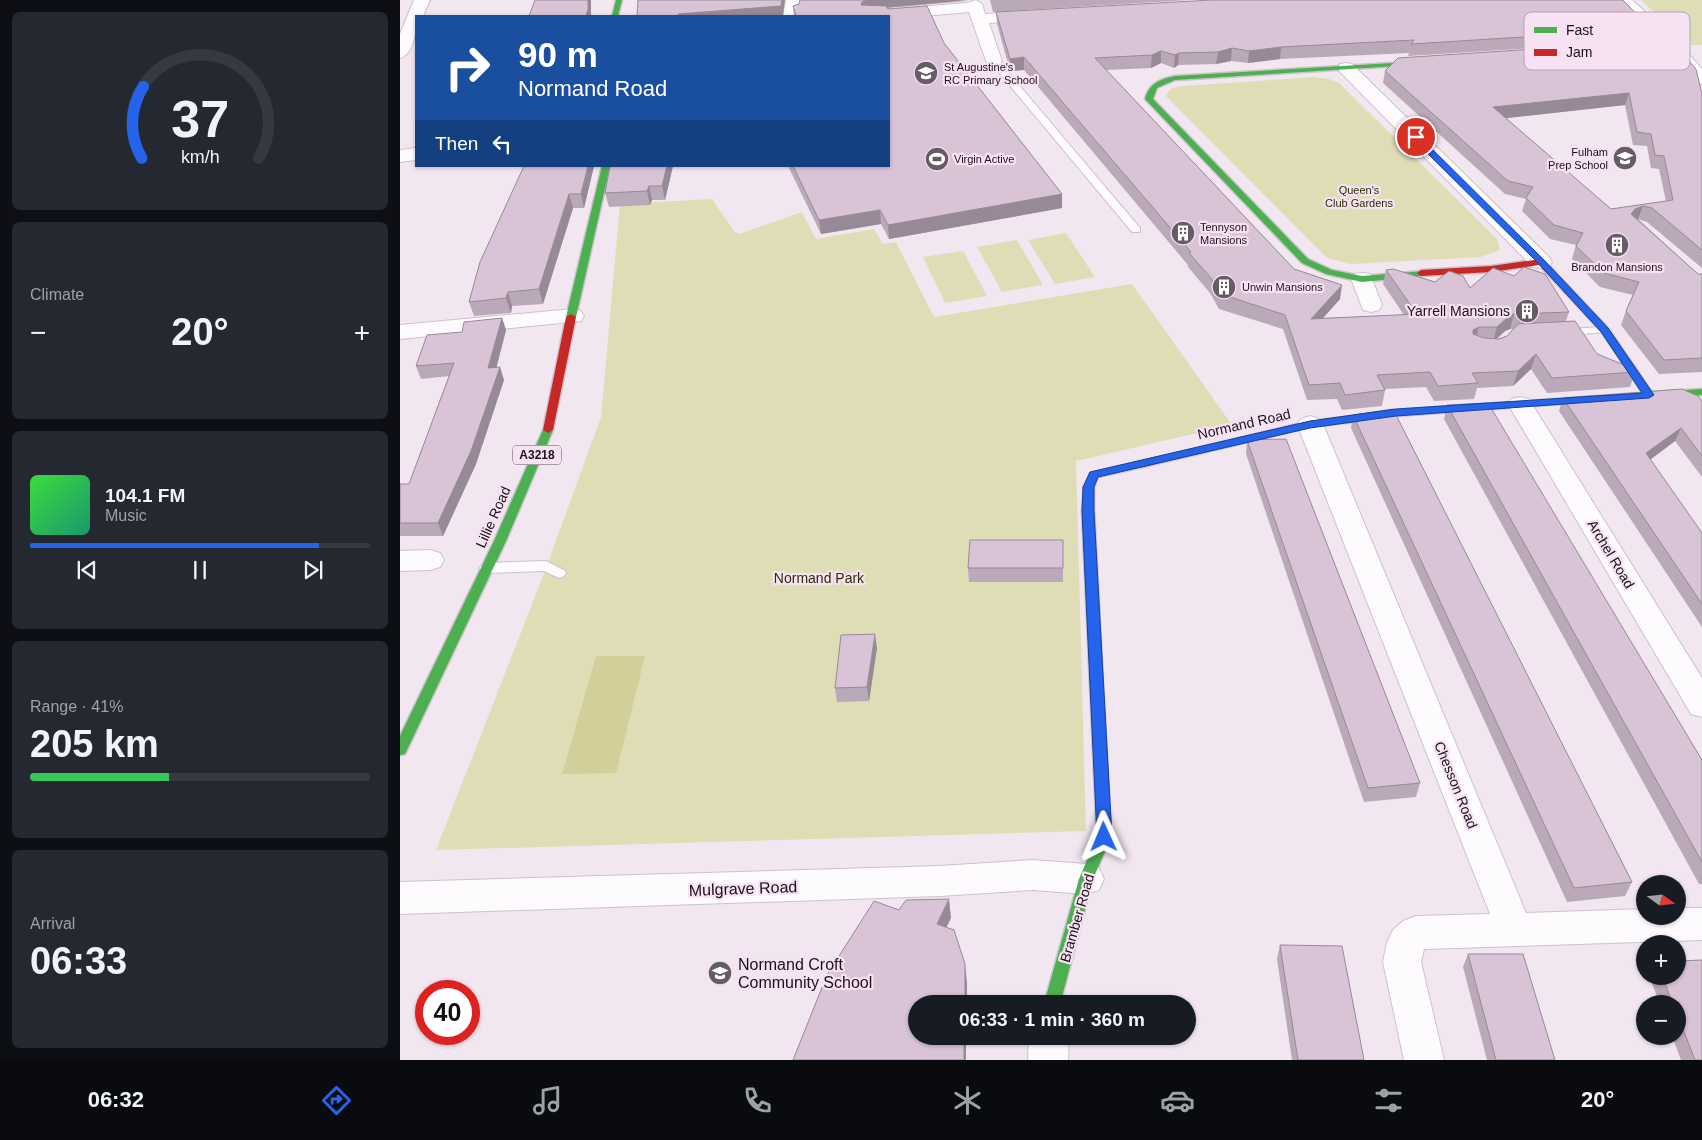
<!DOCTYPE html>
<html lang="en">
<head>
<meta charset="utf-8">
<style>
	:root { --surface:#171b24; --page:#242831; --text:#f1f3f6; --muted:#9ea1a6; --line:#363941; --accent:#2563eb }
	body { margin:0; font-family:Helvetica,sans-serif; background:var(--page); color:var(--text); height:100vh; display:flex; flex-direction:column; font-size:19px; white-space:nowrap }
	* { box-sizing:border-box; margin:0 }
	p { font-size:16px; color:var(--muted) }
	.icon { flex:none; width:28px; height:28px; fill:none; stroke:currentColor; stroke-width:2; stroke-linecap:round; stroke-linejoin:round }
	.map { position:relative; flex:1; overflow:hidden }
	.panel { display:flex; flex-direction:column; gap:12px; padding:12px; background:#0d0f14; width:400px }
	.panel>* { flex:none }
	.banner { position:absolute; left:15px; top:15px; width:475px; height:152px; border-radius:0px; box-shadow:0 1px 4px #0004; background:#1a4fa0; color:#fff; overflow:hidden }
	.needle { width:32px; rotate:105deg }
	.fabs { position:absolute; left:1236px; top:875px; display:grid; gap:10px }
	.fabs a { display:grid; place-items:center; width:50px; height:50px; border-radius:50%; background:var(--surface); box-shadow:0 1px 4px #0004; font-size:25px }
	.speed { position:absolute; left:15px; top:980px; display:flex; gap:10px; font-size:25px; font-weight:700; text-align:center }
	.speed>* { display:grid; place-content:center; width:65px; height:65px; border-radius:50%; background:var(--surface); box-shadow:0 1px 4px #0004; line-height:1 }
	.speed .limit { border:8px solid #d22; background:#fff; color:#111 }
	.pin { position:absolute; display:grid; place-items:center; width:42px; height:42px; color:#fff; margin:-21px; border:2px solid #fff; border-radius:50%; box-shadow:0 1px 5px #0007 }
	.me { position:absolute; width:55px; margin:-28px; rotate:359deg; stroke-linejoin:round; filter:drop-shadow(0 0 4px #0008) }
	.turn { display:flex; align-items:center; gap:18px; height:105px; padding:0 20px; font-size:22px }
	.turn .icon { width:65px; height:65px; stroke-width:2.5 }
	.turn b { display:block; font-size:35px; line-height:42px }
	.then { display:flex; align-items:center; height:48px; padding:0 20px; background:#0003; gap:10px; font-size:19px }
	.big { font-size:38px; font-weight:600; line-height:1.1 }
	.panel .widget { flex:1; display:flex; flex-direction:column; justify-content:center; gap:8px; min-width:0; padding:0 18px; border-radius:8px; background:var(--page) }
	.panel .dial { align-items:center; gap:0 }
	.dial svg { height:130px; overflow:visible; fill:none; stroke:var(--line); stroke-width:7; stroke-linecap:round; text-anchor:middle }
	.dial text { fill:var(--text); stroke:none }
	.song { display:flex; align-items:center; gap:15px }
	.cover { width:60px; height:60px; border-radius:8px; background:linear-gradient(135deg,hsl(120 70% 55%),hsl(160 70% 35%)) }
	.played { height:5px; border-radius:2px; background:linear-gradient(90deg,var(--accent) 85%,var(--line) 85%) }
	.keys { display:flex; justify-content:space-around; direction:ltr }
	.heat { display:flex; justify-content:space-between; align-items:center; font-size:28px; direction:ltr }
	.charge { height:8px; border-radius:4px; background:linear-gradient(90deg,#34c759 41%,var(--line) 0) }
	.trip { position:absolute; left:508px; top:995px; width:288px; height:50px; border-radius:25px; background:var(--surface); box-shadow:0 1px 4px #0004; font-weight:600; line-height:50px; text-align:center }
	.tabs { display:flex; height:80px; justify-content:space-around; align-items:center; background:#090b0e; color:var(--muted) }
	.tabs .icon { width:35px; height:35px }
	.tabs .current { color:var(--accent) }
	.tabs b { font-size:22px; color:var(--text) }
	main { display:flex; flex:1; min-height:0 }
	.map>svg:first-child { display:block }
	.green { fill:#dfddb5 }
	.forest { fill:#d2cf9a }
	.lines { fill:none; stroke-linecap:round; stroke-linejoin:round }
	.lane-casing { stroke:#cbc3ca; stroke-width:2 }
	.street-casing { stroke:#cbc3ca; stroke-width:2 }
	.fast-casing { stroke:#cbc3ca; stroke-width:3 }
	.jam-casing { stroke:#cbc3ca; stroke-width:3 }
	.lane { fill:#fdfbfd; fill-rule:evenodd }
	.street { fill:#fdfbfd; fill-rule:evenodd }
	.fast { fill:#4caf50; fill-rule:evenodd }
	.jam { fill:#c62828; fill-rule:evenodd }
	.wall { fill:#baa9b8; fill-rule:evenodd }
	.shaded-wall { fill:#978996 }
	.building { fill:#d8c4d6; stroke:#978996; fill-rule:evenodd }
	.route { fill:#2563eb; stroke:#184099 }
	.labels { text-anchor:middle; stroke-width:4.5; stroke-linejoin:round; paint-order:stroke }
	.far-poi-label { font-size:11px; fill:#191218; stroke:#f7e2f4; text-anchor:start }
	.far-park-label { font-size:11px; fill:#2d2e01; stroke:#f7e2f4 }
	.shield { fill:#f7e2f4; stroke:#5c505a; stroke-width:1 }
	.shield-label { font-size:12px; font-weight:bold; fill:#191218 }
	.poi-label { font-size:14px; fill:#191218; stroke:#f7e2f4; text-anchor:end }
	.street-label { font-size:14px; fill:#191218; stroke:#f7e2f4 }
	.park-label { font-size:14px; fill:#2d2e01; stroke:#f7e2f4 }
	.near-street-label { font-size:16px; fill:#191218; stroke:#f7e2f4 }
	.near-poi-label { font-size:16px; fill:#191218; stroke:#f7e2f4; text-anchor:start }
	.key { fill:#f7e2f4; stroke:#b4a4b2; stroke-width:1 }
	.key-label { font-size:14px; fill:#191218 }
</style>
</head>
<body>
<main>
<section class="panel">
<div class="widget dial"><svg viewBox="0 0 100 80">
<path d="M14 69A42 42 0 1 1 86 69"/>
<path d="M14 69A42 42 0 0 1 15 25" stroke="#2563eb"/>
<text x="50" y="56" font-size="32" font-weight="700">37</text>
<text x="50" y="72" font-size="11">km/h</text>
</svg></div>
<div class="widget"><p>Climate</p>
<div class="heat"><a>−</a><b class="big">20°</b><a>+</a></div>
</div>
<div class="widget">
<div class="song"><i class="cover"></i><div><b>104.1 FM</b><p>Music</p></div></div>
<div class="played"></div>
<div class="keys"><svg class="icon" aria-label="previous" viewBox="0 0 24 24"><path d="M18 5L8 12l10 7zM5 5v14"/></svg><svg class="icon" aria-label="pause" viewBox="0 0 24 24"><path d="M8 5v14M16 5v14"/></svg><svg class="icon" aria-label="next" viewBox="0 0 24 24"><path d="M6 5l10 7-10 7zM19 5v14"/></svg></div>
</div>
<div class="widget"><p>Range · 41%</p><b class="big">205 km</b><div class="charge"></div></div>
<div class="widget"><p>Arrival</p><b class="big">06:33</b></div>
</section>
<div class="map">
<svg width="1302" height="1060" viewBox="0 0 1302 1060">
	<rect width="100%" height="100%" fill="#f2e7f0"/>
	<g class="green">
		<polygon points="1241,0 1302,0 1302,45 1290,45"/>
		<polygon points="915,77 929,79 939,83 1097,239 1100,250 1081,257 951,264 927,258 766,96 770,89 783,86"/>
		<polygon points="312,199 334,231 339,234 402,212 416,239 474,229 483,244 496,242 534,317 732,284 832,425 676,461 686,831 36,850 143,576 201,417 220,204"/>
		<polygon points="666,233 695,277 655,284 628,240"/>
		<polygon points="617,240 643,285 602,292 577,247"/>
		<polygon points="563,251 587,296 545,303 523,257"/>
	</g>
	<polygon class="forest" points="196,656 245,656 216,773 162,774"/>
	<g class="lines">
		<g class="lane-casing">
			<g id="lane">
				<polygon points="591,59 597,59 740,228 740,232 732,232 591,63"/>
				<polygon points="1205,327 1211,330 1209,332 1163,335 1157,332 1163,329"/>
				<polygon points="146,561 164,570 166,573 164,576 159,578 144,571 86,573 79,568 86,563"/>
			</g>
		</g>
		<g class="street-casing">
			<g id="street">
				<path d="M14,0H30L23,16H16C16,29 15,54 0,58V34Z"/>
				<polygon points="386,0 402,0 399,16 383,16"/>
				<polygon points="576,0 582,4 585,14 633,11 641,16 633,21 589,23 602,61 600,65 588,65 586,61 569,12 489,19 489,16 464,16 472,11 567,3"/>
				<polygon points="1215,0 1232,0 1279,43 1302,69 1302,84 1296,83 1267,49"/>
				<polygon points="946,63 952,64 1149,257 1152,262 1149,267 1141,268 1133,267 940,72 938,68 940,64"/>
				<polygon points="16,148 16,160 0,162 0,150"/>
				<polygon points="962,273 970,274 982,305 979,310 971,312 963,310 951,279 954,274"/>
				<polygon points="173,309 181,311 184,316 181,321 0,339 0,325"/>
				<polygon points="1120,397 1129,399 1132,404 1302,678 1302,717 1291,714 1108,404 1111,399"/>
				<polygon points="910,416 919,419 923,424 1126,913 1245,909 1245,916 1278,916 1278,908 1302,908 1302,940 1024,949 1021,962 1044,1060 1004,1060 983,962 987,942 993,930 1003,921 1016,916 1090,914 897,424 901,419"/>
				<polygon points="30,550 40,553 44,560 40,567 30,570 0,571 0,551"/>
				<polygon points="633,860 686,864 699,868 704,879 699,890 686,894 633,890 540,896 0,914 0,882 540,866"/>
				<polygon points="629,1036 669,1036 668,1060 628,1060"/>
			</g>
		</g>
		<g class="fast-casing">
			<g id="fast">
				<polygon points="216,0 222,0 218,16 212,16"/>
				<path d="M1027,61L1030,63L1029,64L775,80L757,88L753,99L908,259L932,270L962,276L1024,271L1025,273L1021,276L962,282L926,274L902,263L745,99C749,83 761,79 775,76Z"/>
				<polygon points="202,166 210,166 176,317 171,320 166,317"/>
				<polygon points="1302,389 1302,395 1254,398 1249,395 1254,392"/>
				<polygon points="1198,396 1203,399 1202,401 996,416 945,423 940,420 945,417 996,410"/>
				<polygon points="148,427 153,430 106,541 7,750 5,754 0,755 0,736 94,541 143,430"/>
				<polygon points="743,461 747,462 748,464 747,466 698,477 694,487 694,511 711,837 693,879 660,1004 644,1004 679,879 697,837 682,511 684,487 690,473"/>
			</g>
		</g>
		<g class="jam-casing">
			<g id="jam">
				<polygon points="1141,259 1144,260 1208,328 1254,395 1253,397 1245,397 1202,332 1139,265 1091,272 1021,276 1017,273 1021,270 1091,266"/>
				<polygon points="171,314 176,317 153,430 148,433 143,430 166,317"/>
				<polygon points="945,417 950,420 949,422 910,427 743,467 738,464 743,461 910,421"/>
			</g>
		</g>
		<use href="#lane" class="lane"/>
		<use href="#street" class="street"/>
		<use href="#fast" class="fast"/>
		<use href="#jam" class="jam"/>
	</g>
	<g class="wall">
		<polygon points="590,0 789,0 593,12"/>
		<polygon points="568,1 488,8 544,43 662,194 662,208 489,239 481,224 421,234 388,166 489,166 489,16 394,16 393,6 399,4"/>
		<path d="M596,12L1251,29L1247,41L1008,56L1009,53L880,59L848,63L831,61L816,64L778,65L774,68L761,63L751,68L706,70L894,269L940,299L923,318L1004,315L983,284L986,270L1035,282L1070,288L1169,312L1166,321L1197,354L1235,372L1230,387L1147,393L1131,369L1113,386L1077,388L1074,399L1034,401L1026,387L985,389V390L982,406L942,410L937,399L907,400L883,329L819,309L810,293L788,267V265L624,70L610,71L597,24ZM1110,329H1114L1107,336L1097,339L1105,331Z"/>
		<path d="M985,71L1302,94V268L1247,222L1238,219L1298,274H1302V372L1259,374L1221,325L1226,311L1233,295L1200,287L1172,259L1176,245L1150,239L1122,211L1126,199L1105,194L983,83ZM1225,105L1233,145L1247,146L1251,168L1259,169L1266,201L1211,209L1105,118Z"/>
		<polygon points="124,166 194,166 184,208 173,208 143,304 112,306 111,313 74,316 69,302"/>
		<polygon points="210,166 273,166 265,200 252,200 250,205 209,207 205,193"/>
		<polygon points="102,318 106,330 96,368 104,380 76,464 43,536 0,536 0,484 9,484 49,376 21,379 16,366 62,332"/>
		<polygon points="1163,398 1302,401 1302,477 1275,441 1250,460 1302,533 1302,627 1159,411"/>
		<polygon points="1047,405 1302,760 1302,884 1299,884 1044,419"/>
		<polygon points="953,415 1232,882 1225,896 1167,902 951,428"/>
		<polygon points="847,440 1020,783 1016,797 964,802 846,454"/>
		<polygon points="663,540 663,582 569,582 568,568"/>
		<polygon points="477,648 469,701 437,702 435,688"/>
		<polygon points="880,945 964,1060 892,1060 877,959"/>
		<polygon points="1068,954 1155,1060 1087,1060 1063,967"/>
		<polygon points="1249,976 1278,976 1302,1060 1281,1060 1272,1036 1278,1036 1278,1004 1260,1004"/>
	</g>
	<g class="shaded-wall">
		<polygon points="188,0 191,0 191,16 186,16"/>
		<polygon points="382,0 385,0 383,16 279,16 278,14"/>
		<polygon points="466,0 569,0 471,9 461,5 462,2"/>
		<polygon points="881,47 880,59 848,63 849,51"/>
		<polygon points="832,48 831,61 816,64 818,52"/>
		<polygon points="761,51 761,63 751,68 752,55"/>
		<polygon points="779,53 778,65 774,68 775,55"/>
		<polygon points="624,57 624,70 610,71 610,59"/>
		<polygon points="1229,93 1225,105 1090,120 1093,107"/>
		<polygon points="188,166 194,166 184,208 181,194"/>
		<polygon points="267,166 273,166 265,200 262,186"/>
		<polygon points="249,186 252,200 250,205 247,191"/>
		<polygon points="169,194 173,208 143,304 139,289"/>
		<polygon points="662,194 662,208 489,239 488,225"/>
		<polygon points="1243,206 1238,219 1230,222 1231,214 1235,209"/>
		<polygon points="480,210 481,224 421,234 419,220"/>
		<polygon points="942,285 940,299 909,334 911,319"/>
		<polygon points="108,292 112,306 111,313 106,298"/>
		<polygon points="1114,314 1110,329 1105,331 1093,342 1097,327 1109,316"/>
		<polygon points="102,318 106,330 93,381 88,368"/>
		<polygon points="1079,327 1075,342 1069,345 1073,330"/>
		<polygon points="1136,354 1131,369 1113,386 1118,371"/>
		<polygon points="100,367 104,380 76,464 43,536 38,523"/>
		<polygon points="1281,428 1275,441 1240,467 1246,453"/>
		<polygon points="475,634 477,648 469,701 467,687"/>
		<polygon points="549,899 551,918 539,943 537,924"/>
		<polygon points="565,964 567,983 567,1004 565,1004"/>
		<rect x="564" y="1036" width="2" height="24"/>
	</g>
	<g class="building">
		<polygon points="135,0 188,0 188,9 186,16 129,16"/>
		<polygon points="238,0 382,0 381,6 278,14 279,16 237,16"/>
		<polygon points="400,0 466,0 462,2 461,5 486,6 488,9 527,6 544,43 662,194 488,225 480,210 419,220 393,166 489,166 489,16 396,16 393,6 399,4"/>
		<polygon points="812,0 1223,0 1251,29 1011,44 1014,40 881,47 849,51 832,48 818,52 779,53 775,55 761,51 752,55 695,58 894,269 942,285 911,319 1017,314 986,270 993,269 1035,282 1049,271 1063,276 1070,288 1093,268 1114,276 1124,267 1145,274 1169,312 1114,314 1109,316 1097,327 1079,327 1073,330 1073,334 1084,338 1099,339 1107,336 1118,324 1175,321 1197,354 1232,368 1235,372 1152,378 1136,354 1118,371 1072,373 1078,383 1038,386 1030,372 977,375 985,390 945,395 940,383 909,385 885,315 821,294 811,278 789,253 791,252 624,57 610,59 596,12"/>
		<path d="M1271,40L1296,69L1302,94V250L1252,208L1243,206L1235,209L1231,214L1298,274H1302V358L1264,360L1226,311L1239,282L1204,273L1176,246L1183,233L1154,225L1126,198L1133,187L1108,181L985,71L998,58ZM1229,93L1237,132L1251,134L1255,155L1264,156L1273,200L1211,209L1093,107Z"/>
		<polygon points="124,166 188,166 181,194 169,194 139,289 108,292 106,298 69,302 80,262"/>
		<polygon points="210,166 267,166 262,186 249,186 247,191 205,193"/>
		<polygon points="102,318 88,368 100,367 71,451 38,523 0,523 0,484 9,484 54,363 16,366 27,335 62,332 64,322"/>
		<polygon points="1282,389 1298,396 1302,401 1302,456 1281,428 1246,453 1302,533 1302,604 1163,398"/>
		<polygon points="1088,403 1302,760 1302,862 1047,405"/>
		<polygon points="993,409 1232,882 1174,888 953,415"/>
		<polygon points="886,439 1020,783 968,788 847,440"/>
		<polygon points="570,540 663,540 663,568 568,568"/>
		<polygon points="475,634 467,687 435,688 441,635"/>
		<polygon points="549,899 537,924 554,930 565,964 565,1004 516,1004 516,1036 564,1036 564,1060 393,1060 427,975 474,901 499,910 506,900"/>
		<polygon points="880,945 942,946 964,1060 898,1060"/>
		<polygon points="1068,954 1123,954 1155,1060 1096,1060"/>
		<polygon points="1302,960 1302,1060 1295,1060 1278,1016 1278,1004 1273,1004 1262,976 1278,976 1278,961"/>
	</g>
	<polygon class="route" points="1013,136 1019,136 1144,260 1208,328 1254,395 1249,398 996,416 910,428 698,477 694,487 694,511 712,837 709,841 704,843 699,841 697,837 682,511 683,487 690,472 910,421 996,409 1242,393 1201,332 1138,263 1013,139"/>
	<defs>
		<g id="school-disc" transform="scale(1.25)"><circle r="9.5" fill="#655d64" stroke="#f7e2f4"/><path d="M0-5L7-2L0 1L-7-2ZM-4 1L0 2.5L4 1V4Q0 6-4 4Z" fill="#fff"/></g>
		<g id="stadium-disc" transform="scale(1.25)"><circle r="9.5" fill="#655d64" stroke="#f7e2f4"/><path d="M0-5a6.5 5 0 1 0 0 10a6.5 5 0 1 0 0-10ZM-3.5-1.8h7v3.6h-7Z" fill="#fff"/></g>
		<g id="building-disc" transform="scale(1.25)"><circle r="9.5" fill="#655d64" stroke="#f7e2f4"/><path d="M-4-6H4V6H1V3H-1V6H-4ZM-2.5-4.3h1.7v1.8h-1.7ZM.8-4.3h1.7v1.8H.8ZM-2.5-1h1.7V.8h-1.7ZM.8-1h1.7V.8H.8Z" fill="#fff"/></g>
	</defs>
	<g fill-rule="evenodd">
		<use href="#school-disc" x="526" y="73"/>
		<use href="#school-disc" x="1225" y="158"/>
		<use href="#stadium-disc" x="537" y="159"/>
		<use href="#building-disc" x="783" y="233"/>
		<use href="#building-disc" x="1217" y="245"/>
		<use href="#building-disc" x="824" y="287"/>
		<use href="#building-disc" x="1127" y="311"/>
		<use href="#school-disc" x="320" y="973"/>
	</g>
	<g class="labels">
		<g class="far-poi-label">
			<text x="544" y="71">St Augustine's<tspan x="544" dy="13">RC Primary School</tspan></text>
			<text x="1208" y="156" text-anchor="end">Fulham<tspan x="1208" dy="13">Prep School</tspan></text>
			<text x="554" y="163">Virgin Active</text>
			<text x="800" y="231">Tennyson<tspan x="800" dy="13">Mansions</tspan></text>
			<text x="1217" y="271" text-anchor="middle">Brandon Mansions</text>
			<text x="842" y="291">Unwin Mansions</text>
		</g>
		<g class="far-park-label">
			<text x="959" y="194">Queen's<tspan x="959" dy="13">Club Gardens</tspan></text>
		</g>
		<rect class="shield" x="113" y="445.5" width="48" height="19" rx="4"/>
		<g class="shield-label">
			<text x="137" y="459">A3218</text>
		</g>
		<g class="poi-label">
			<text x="1110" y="316">Yarrell Mansions</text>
		</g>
		<g class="street-label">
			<text transform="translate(844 424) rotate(-13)" y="5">Normand Road</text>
			<text transform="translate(93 517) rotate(-66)" y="5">Lillie Road</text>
			<text transform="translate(1211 554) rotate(59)" y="5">Archel Road</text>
			<text transform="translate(1056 785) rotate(68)" y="5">Chesson Road</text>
			<text transform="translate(677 918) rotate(-74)" y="5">Bramber Road</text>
		</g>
		<g class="park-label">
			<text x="419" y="583">Normand Park</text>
		</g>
		<g class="near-street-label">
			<text transform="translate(343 888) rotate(-2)" y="6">Mulgrave Road</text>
		</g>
		<g class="near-poi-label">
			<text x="338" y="970">Normand Croft<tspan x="338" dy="18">Community School</tspan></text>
		</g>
	</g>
	<rect x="1124" y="12" width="166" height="58" rx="8" class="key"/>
	<rect x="1134" y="27" width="23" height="6" fill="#4caf50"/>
	<rect x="1134" y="49" width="23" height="7" fill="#c62828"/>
	<g class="key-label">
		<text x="1166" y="35">Fast</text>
		<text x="1166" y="57">Jam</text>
	</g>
</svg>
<div class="fabs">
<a><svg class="needle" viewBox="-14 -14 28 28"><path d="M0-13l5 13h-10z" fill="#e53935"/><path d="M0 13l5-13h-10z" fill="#9ea1a6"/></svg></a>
<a>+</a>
<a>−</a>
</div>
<div class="speed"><div class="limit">40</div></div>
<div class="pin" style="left:1016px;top:137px;background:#d93025"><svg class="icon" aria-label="arrive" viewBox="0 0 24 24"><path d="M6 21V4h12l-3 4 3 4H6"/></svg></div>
<svg class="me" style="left:704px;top:837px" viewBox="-20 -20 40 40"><path d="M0-17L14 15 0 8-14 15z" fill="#2563eb" stroke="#fff" stroke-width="4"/></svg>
<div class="trip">06:33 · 1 min · 360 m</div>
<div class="banner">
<div class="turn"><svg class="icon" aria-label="right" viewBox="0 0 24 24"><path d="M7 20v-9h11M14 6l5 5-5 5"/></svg><div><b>90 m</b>Normand Road</div></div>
<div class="then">Then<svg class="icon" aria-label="left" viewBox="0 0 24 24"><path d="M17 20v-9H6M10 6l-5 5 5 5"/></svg></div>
</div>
</div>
</main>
<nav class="tabs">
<b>06:32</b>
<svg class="icon current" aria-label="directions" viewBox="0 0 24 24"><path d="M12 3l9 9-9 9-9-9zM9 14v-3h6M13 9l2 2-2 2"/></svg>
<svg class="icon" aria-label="music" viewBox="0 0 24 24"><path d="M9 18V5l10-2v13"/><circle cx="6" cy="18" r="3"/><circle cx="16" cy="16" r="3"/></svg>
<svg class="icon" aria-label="phone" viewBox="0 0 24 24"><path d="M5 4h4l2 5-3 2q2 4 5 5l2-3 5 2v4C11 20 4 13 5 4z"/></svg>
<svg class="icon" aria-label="climate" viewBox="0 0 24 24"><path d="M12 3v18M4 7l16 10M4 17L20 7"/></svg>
<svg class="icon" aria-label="car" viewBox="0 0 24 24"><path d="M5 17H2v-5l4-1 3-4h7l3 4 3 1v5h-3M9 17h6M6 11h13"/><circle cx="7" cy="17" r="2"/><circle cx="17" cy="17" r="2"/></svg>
<svg class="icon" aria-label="filters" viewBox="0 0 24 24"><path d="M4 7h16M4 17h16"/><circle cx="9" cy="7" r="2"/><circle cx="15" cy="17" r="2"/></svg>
<b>20°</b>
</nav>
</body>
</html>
